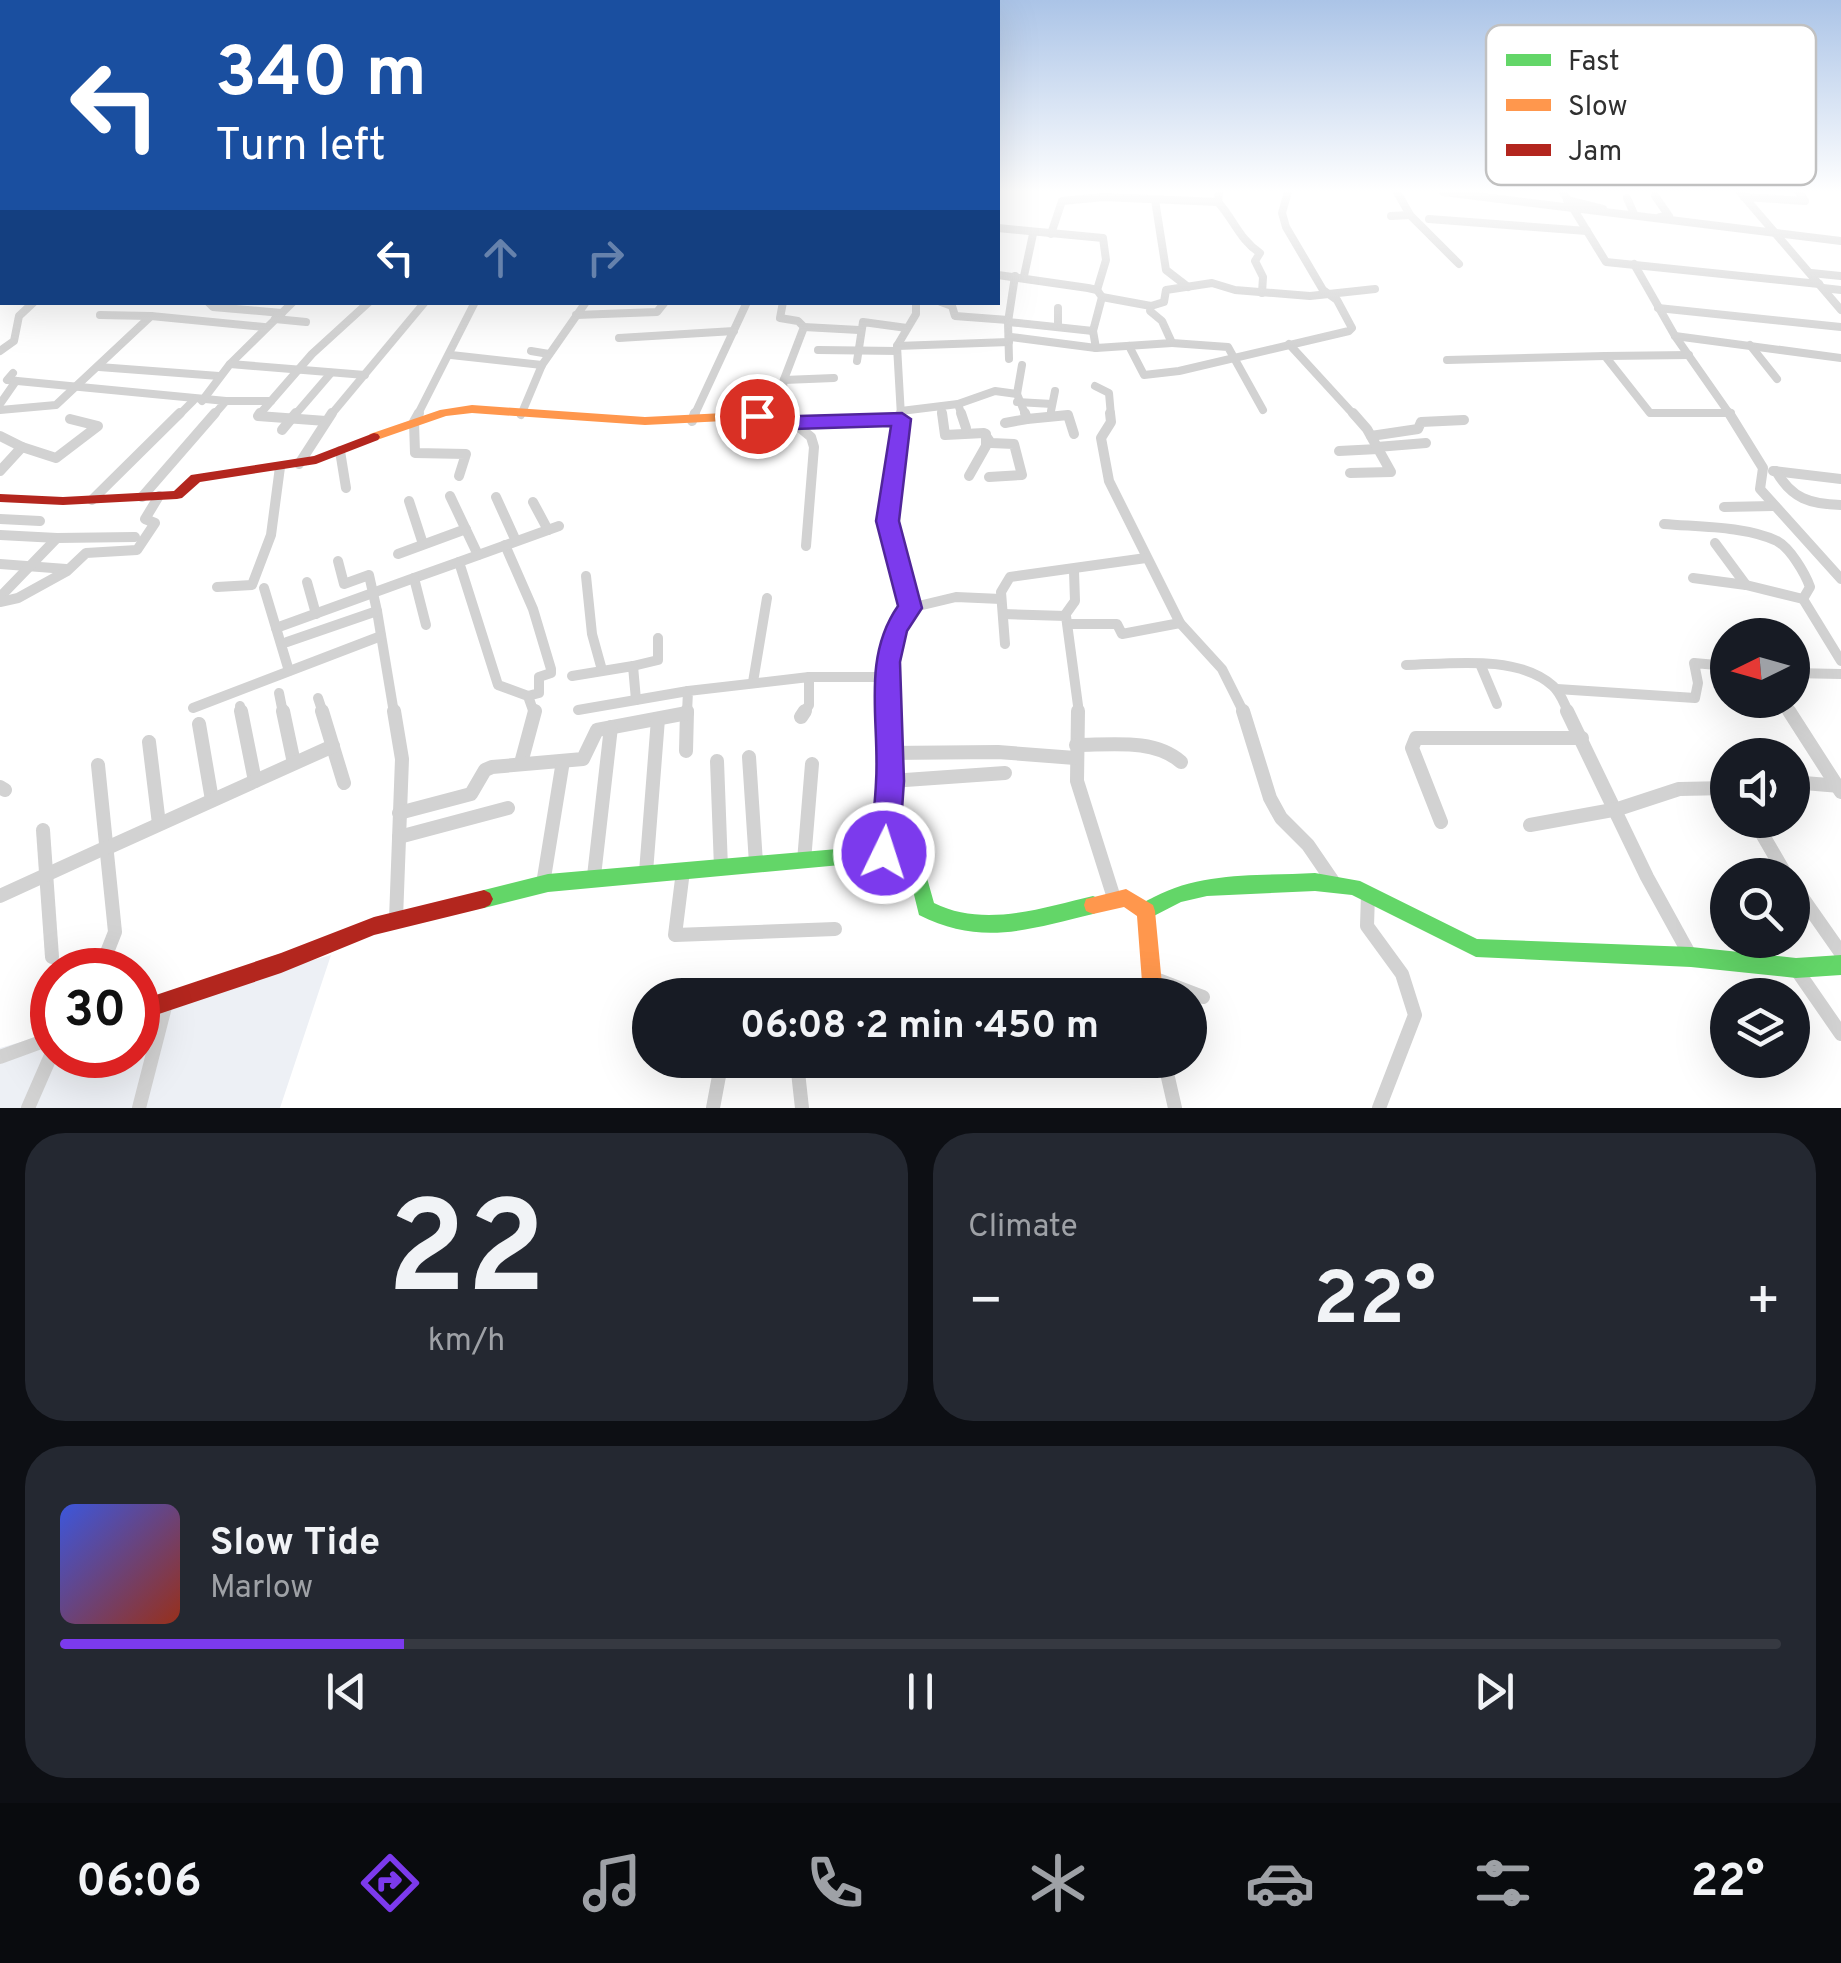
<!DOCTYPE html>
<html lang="en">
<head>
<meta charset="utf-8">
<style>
	:root { --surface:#171b24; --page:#242831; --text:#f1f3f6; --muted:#9ea1a6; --line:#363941; --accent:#7c3aed }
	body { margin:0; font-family:Overpass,sans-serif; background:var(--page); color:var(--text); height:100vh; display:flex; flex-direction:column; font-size:38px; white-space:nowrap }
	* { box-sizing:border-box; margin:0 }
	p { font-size:32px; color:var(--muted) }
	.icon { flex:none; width:55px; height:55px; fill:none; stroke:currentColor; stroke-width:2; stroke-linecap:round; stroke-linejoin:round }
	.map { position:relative; height:1108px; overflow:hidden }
	.drawer { display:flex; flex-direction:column; gap:25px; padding:25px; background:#0d0f14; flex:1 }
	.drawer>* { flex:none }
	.guide { position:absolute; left:0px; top:0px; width:1000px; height:305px; box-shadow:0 10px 40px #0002; background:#1a4fa0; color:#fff; overflow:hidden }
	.needle { width:65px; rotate:265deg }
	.buttons { position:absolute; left:1710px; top:618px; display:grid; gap:20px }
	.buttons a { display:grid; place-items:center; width:100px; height:100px; border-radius:50%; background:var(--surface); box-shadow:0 10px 40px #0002; font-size:50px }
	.speed { position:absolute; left:30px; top:948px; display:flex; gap:20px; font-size:50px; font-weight:700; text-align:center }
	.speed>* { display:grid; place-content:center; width:130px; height:130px; border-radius:50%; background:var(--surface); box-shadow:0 10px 40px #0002; line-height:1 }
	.speed .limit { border:15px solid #d22; background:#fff; color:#111 }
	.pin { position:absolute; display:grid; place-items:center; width:85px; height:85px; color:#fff; margin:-42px; border:5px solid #fff; border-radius:50%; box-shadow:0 2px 10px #0007 }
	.me { position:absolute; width:110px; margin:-55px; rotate:4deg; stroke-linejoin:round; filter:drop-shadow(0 0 8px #0008) }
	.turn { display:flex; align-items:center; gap:35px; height:210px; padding:0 50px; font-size:45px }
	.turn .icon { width:130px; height:130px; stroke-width:2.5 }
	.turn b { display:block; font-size:70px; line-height:85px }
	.lanes { display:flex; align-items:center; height:95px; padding:0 50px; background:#0003; justify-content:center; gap:50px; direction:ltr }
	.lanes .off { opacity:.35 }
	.big { font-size:75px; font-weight:700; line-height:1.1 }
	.drawer .widget { flex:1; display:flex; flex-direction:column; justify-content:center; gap:15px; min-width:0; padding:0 35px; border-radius:40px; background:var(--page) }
	.drawer .dial { align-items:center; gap:0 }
	.dial b { font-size:130px; line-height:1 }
	.song { display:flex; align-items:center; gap:30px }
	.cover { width:120px; height:120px; border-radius:15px; background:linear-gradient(135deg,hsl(230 70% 55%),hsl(10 70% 35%)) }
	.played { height:10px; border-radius:5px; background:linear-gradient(90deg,var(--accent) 20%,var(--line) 20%) }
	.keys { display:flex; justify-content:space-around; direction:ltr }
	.heat { display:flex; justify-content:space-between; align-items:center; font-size:55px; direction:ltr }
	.drawer .tiles { flex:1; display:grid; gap:25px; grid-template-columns:1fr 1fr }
	.widget:last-child { grid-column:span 2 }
	.trip { position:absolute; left:632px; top:978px; width:575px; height:100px; border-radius:50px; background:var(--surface); box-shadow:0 10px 40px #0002; font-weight:700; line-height:100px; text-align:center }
	.menu { display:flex; height:160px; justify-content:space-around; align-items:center; background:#090b0e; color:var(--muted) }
	.menu .icon { width:70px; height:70px }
	.menu .active { color:var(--accent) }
	.menu b { font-size:45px; color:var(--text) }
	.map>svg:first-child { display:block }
	.green { fill:#edf0f5 }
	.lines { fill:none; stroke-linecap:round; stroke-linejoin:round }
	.street-far2 { stroke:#d2d2d2; stroke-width:8 }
	.street-far1 { stroke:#d2d2d2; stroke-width:10 }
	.street { stroke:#d2d2d2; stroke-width:14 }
	.fast { fill:#63d668; fill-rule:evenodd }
	.slow { fill:#ff974d; fill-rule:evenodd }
	.jam { fill:#b3261e; fill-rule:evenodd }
	.route { fill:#7c3aed; stroke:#51269a; stroke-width:2.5 }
	.key { fill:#fff; stroke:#c1c1c1; stroke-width:2.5 }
	.key-label { font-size:28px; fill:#303030 }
</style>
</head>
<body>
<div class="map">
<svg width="1841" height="1108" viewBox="0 0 1841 1108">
	<rect width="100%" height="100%" fill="#fff"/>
	<polygon class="green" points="331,955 280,1108 0,1108 0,1048 52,1033 52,1055 138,1055 138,1009"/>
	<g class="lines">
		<g class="street-far2">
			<path d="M1219,192L1218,202C1234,220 1240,240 1260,253L1255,261L1263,277L1262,293"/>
			<polyline points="1397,192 1410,215 1459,264"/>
			<polyline points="1443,192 1841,241"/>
			<polyline points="1563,192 1606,262 1819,284"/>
			<polyline points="1740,192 1841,310"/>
			<polyline points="1655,196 1669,216 1660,217"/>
			<polyline points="1744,197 1805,201 1799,192"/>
			<polyline points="1627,198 1634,214"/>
			<polyline points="1155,200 1166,270 1188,287"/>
			<polyline points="1567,200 1603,209"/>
			<polyline points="1391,216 1410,215"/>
			<polyline points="1429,219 1587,231"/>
			<polyline points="998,228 1103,238 1106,260 1097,290"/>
			<polyline points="1051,234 1062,201 1104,197 1218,202"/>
			<polyline points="1634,264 1675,336 1731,416"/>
			<polyline points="1811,273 1841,276"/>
			<polyline points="998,275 1088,288 1097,290 1102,297 1093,331 1096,348 1011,337"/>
			<polyline points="1024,276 1033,234"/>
			<polyline points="1823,288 1841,290"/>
			<polyline points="1102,297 1151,306 1164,302 1166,290 1212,283 1235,290 1310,296 1375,289"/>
			<polyline points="208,302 213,307 282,313"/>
			<polyline points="783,302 780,318 798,321 804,327 783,382 786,414"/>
			<polyline points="941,302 952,306 955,316 1008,320"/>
			<polyline points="1058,308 1058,327"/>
			<polyline points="1658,308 1841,327"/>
			<polyline points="100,315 151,316"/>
			<polyline points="576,315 657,312 665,302"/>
			<polyline points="275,319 306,322"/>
			<polyline points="1008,322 1093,331"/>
			<polyline points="804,327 859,330"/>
			<polyline points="1675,336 1841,358"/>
			<polyline points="619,338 734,331"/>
			<polyline points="1172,343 1228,347 1263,410"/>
			<polyline points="1289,344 1355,416"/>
			<polyline points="1750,345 1777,379"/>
			<polyline points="897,346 1009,342"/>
			<polyline points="1129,346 1144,375 1179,371 1349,331 1352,328 1337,300 1323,290 1286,227 1282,213 1288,192"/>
			<polyline points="1096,348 1172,343 1162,321 1150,311 1151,306"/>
			<polyline points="818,350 897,351"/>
			<polyline points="0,351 14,341 19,316 34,302"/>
			<polyline points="531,351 549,354"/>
			<polyline points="451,355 542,365"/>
			<polyline points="1689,355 1605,356 1650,413 1731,413"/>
			<polyline points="1009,359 1008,322 1015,276"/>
			<polyline points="1447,360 1605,356"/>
			<polyline points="857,361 863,322 907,328"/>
			<polyline points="230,364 293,302"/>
			<polyline points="99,367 219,376"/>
			<polyline points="13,373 7,380 226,401 213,416"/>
			<polyline points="784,380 834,378"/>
			<polyline points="1095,386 1109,393 1111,416"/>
			<polyline points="1017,394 1022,365"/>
			<polyline points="202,401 230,364 365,375"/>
			<polyline points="226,401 271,401"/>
			<polyline points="1017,402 1052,404"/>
			<polyline points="0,404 16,381"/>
			<polyline points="958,404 962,416"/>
			<polyline points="941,407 942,416"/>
			<polyline points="0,410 56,405 151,316 264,327"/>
			<polyline points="901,411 958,404 995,391 1017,394 1026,416"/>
			<polyline points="1051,411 1055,391"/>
			<polyline points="521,415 542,365 586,302"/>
			<polyline points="178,416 193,401"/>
			<polyline points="258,416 312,354 369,302"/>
			<polyline points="294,416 331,373"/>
			<polyline points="330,416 425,302"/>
			<polyline points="417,416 475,302"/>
			<polyline points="694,416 747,302"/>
			<polyline points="901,416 897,346 916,314 916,302"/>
			<polyline points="1058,416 1068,416"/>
		</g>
		<g class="street-far1">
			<polyline points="260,413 258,416 326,421"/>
			<polyline points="419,413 414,422 415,453 466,454 459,476"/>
			<polyline points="901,413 888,521 910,608"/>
			<polyline points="942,413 945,435 984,433 991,443 1014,444 1022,475 989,477"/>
			<polyline points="961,413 966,428"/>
			<polyline points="1110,413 1111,422 1101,438 1109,481 1180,623 1222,669 1244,713"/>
			<polyline points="1729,413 1763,468 1760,489 1841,579"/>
			<polyline points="1027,419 1068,415 1074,434"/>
			<polyline points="692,421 695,413"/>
			<polyline points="794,423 811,437 814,447 806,546"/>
			<polyline points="1005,423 1027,419 1025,413"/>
			<polyline points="282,430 296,413"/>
			<polyline points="0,436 22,447 0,471"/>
			<polyline points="1371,436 1418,429 1421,422 1464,420"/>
			<polyline points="22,447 56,458 98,426 70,419"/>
			<polyline points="1377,447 1426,443"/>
			<polyline points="340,451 346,488"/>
			<polyline points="1339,451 1378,449"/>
			<polyline points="299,464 332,413"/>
			<polyline points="1773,471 1841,479"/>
			<path d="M1776,471C1792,499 1810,504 1841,505"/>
			<polyline points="1350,473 1391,472 1367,429 1353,413"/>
			<polyline points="969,476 986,446 986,434"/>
			<polyline points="450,496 478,555"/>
			<polyline points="142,497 215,413"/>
			<polyline points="496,497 516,541"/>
			<polyline points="92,500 180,413"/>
			<polyline points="409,501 423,544"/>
			<polyline points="533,502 548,530"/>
			<polyline points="1724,507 1773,506"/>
			<polyline points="0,519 40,521"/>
			<path d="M1664,524C1699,527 1745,526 1777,541C1790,548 1805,573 1810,587L1803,599L1841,661"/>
			<polyline points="0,535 57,538"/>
			<polyline points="1715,543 1746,585"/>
			<polyline points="505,545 533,609 551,669 551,673 539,677 539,693 528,696"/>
			<polyline points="398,554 466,529"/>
			<polyline points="0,564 66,569"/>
			<polyline points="586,576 592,634 602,670"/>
			<polyline points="1693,578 1746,585 1803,599"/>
			<polyline points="307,582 316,614"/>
			<polyline points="217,587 252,585 271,535 280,467"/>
			<polyline points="264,588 289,671"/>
			<polyline points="0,597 57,538 135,537"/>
			<polyline points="0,602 18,598 67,571 86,553 137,550 155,523 145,519 159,496"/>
			<polyline points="377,611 394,713"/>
			<polyline points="1003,614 1066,616 1079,713"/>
			<polyline points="1065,615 1075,601 1074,571"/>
			<polyline points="1068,624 1117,624 1122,634 1180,623"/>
			<polyline points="426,625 414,578 459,562"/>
			<polyline points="276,628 414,578"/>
			<polyline points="287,642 377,611 369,575 344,584 338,561"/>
			<polyline points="1005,644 1001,592 1010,577 1146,558"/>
			<path d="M1406,665C1449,664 1518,654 1553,686C1561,693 1564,704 1569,713"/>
			<polyline points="633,666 658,660 658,638"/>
			<polyline points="1481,666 1497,704"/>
			<polyline points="1792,673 1841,674"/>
			<polyline points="572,676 633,666 636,700"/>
			<polyline points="809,677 886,677"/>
			<polyline points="753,682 767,598"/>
			<polyline points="1557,689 1695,698 1698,683 1694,663 1728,666"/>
			<polyline points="279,693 283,713"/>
			<polyline points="318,698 323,713"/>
			<polyline points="1784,700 1790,713"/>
			<polyline points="240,706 241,713"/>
			<polyline points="193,708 381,636"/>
			<polyline points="578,710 688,691"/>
			<polyline points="534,713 528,696 498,685 459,562 559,526"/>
			<polyline points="687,713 688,691 809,677 809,705 804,713"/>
			<polyline points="886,713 891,646 910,608 956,597 1001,599"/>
		</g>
		<g class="street">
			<polyline points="241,711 255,781"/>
			<polyline points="283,711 294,763"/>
			<polyline points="322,711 344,783"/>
			<polyline points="394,711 402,759 396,919"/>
			<polyline points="1078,711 1077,781 1114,898"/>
			<polyline points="1243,711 1270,798 1281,818 1308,845 1334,883"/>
			<polyline points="1567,711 1647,877 1691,957"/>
			<polyline points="1789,711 1841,792"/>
			<polyline points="801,717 805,711"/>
			<polyline points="199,724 212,800"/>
			<polyline points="149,742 159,824"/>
			<path d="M1076,745C1110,745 1154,738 1181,762"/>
			<polyline points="686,751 687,711"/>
			<polyline points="887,753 998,752 1075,758"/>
			<polyline points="749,757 756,863"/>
			<polyline points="717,761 721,868"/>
			<polyline points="521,763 535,711"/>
			<polyline points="98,765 115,932 100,970"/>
			<polyline points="891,781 1005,773"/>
			<polyline points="1792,782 1840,786"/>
			<polyline points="0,787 5,790"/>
			<polyline points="399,813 471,794 485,770 492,767 583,759 597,730 687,713"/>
			<polyline points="1754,820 1786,875"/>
			<polyline points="1441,822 1412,748 1416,738 1582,738"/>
			<polyline points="1530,825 1618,809 1679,789 1728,788"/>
			<polyline points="43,830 52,957"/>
			<polyline points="399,837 508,808"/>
			<polyline points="107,848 333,746"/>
			<polyline points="884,853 890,784 886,711"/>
			<polyline points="804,861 812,764"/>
			<polyline points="683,871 675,935 835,929"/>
			<polyline points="646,872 658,719"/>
			<polyline points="594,876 611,727"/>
			<polyline points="1792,883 1841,953"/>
			<polyline points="543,884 563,761"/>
			<polyline points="1368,894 1367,926 1402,974 1415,1015 1379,1108"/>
			<polyline points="0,896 107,847"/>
			<polyline points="1796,969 1841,1034"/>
			<polyline points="1153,978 1203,997"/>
			<polyline points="0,1057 52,1038"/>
			<polyline points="1164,1060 1175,1108"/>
			<polyline points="28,1108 52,1053"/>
			<polyline points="139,1108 166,1003"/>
			<polyline points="713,1108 722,1060"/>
			<polyline points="802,1108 798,1072 806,1060"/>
		</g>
		<g class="fast">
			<path d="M884,845L920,853L934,903C984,928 1042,908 1093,896L1100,899L1102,905L1100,911L1093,914C1029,929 982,947 919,915L907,866L884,861L548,892L484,908L478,905L475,899L478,893L484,890L548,874Z"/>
			<path d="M1315,873L1360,881L1477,939L1691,947L1796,958L1841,955V975L1796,978L1691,967L1476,957L1352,895L1315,891L1207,896L1181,902L1146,920L1139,917L1137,911C1141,903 1146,901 1154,897C1203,871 1261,876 1315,873Z"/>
		</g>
		<g class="slow">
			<polygon points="472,405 645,417 786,410 790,411 797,419 901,415 907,419 901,423 794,427 790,426 783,418 645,425 472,413 446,416 374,441 368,437 370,434 440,410"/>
			<polygon points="1126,889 1153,905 1155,911 1163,995 1143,995 1137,916 1124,907 1093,914 1086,911 1084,905 1086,899"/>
		</g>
		<g class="jam">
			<polygon points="374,433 378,434 380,437 378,440 316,464 200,482 182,498 177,499 63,505 0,502 0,494 63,497 174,491 191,475 314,456"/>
			<polygon points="484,890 490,893 493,899 490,905 484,908 374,935 281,973 138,1021 138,1001 281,953 374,917"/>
		</g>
	</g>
	<linearGradient id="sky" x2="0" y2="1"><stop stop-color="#abc4e7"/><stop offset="0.55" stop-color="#fff"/><stop offset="1" stop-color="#fff" stop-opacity="0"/></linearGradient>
	<rect width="1841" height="347" fill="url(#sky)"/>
	<path class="route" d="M786,408L799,416L902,413L911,419L899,521L922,608L907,631L900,662L904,781L899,853L894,862L884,866L874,862L869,853C872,829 875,806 876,782C880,722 861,659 898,606L876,521L891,426L794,429L781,421L757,423L747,416L757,410Z"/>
	<rect x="1486" y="25" width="330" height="160" rx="15" class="key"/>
	<rect x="1506" y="54" width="45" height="12" fill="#63d668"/>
	<rect x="1506" y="99" width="45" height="12" fill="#ff974d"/>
	<rect x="1506" y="144" width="45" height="12" fill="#b3261e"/>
	<g class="key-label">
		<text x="1568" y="70">Fast</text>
		<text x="1568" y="115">Slow</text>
		<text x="1568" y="160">Jam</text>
	</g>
</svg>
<div class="buttons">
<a><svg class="needle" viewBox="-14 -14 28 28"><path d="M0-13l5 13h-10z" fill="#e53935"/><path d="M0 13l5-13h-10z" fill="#9ea1a6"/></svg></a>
<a><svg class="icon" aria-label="sound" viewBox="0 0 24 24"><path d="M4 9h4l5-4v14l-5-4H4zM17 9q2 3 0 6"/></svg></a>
<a><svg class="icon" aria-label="search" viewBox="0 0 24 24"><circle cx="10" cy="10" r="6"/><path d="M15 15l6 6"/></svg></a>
<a><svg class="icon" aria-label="layers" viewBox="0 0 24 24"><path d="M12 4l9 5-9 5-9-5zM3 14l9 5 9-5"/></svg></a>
</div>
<div class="speed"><div class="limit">30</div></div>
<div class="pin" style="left:757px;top:416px;background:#d93025"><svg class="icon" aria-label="arrive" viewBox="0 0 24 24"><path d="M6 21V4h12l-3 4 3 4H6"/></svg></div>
<svg class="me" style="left:884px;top:853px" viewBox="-20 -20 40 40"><circle r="17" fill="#7c3aed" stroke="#fff" stroke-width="3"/><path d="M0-11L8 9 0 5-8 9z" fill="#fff"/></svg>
<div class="trip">06:08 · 2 min · 450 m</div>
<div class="guide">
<div class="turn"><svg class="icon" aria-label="left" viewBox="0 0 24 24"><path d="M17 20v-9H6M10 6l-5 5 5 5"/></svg><div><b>340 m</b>Turn left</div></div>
<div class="lanes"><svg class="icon" aria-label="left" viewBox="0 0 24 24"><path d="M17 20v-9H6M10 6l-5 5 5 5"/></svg><svg class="icon off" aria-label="ahead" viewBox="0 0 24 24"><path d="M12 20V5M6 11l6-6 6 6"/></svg><svg class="icon off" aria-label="right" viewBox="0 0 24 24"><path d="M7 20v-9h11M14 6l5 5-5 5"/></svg></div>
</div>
</div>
<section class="drawer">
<div class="tiles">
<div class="widget dial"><b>22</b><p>km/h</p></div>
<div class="widget"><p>Climate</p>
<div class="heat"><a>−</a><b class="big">22°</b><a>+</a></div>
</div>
<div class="widget">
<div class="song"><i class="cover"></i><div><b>Slow Tide</b><p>Marlow</p></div></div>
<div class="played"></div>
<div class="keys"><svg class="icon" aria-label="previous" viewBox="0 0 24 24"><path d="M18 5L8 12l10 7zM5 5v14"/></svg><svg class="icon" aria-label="pause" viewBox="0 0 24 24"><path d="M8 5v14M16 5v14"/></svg><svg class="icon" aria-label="next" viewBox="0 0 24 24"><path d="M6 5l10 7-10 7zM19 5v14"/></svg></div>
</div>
</div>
</section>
<nav class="menu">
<b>06:06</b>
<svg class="icon active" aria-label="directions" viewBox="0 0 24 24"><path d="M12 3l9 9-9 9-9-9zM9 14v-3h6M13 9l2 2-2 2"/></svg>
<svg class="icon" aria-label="music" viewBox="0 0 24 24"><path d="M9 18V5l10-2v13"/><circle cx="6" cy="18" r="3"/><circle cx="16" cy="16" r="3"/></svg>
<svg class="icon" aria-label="phone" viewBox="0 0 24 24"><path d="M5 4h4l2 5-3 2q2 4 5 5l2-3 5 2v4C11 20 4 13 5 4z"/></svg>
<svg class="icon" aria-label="climate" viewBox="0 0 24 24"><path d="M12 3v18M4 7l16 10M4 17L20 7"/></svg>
<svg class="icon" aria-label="car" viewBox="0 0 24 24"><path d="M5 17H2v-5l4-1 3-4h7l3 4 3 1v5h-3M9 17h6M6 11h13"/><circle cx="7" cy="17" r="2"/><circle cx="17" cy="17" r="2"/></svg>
<svg class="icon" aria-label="filters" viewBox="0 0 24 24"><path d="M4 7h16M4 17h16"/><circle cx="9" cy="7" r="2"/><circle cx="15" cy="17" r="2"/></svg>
<b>22°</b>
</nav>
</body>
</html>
